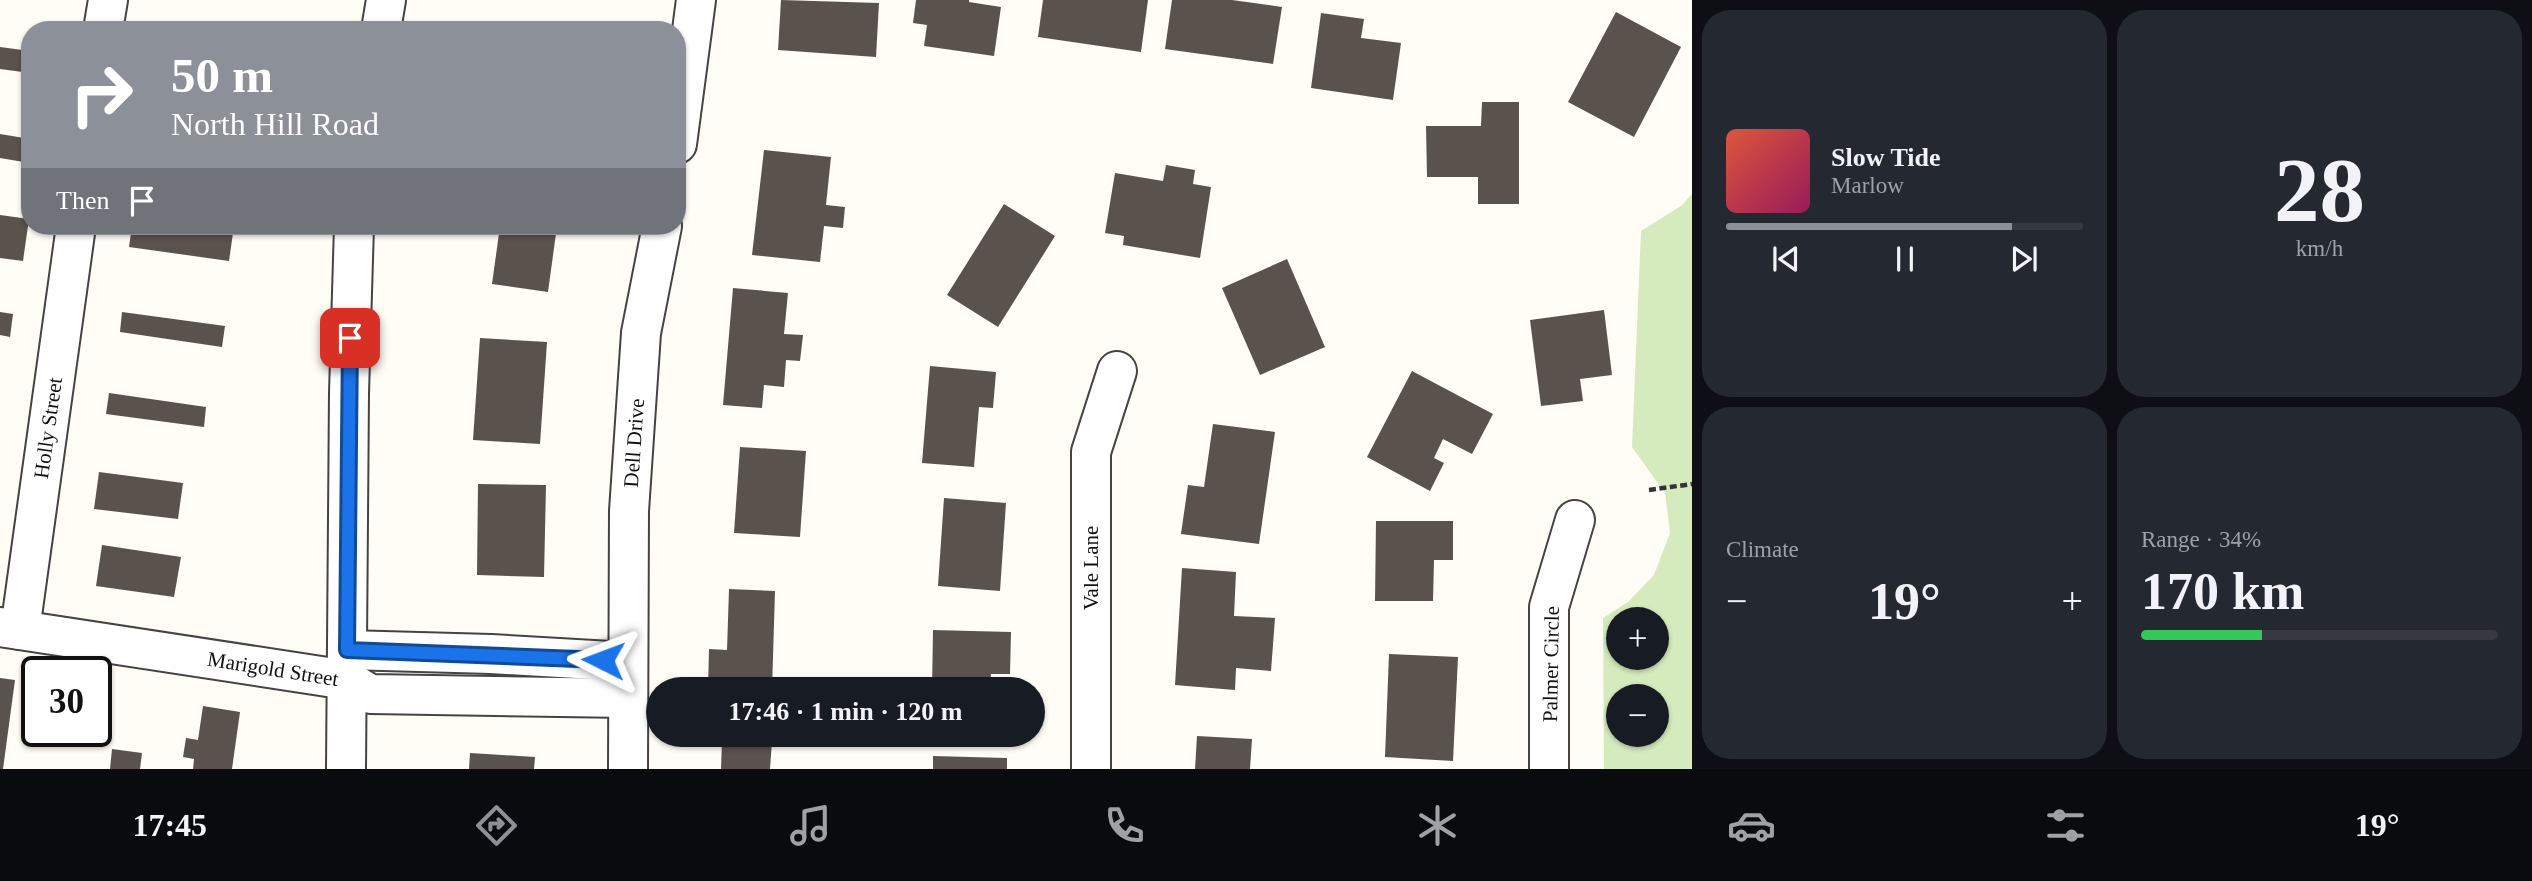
<!DOCTYPE html>
<html lang="en">
<head>
<meta charset="utf-8">
<style>
	:root { --surface:#171b24; --page:#242831; --text:#f1f3f6; --muted:#9ea1a6; --line:#363941; --accent:#8c9099 }
	body { margin:0; font-family:"Times New Roman",serif; background:var(--page); color:var(--text); height:100vh; display:flex; flex-direction:column; font-size:26px; white-space:nowrap }
	* { box-sizing:border-box; margin:0 }
	p { font-size:23px; color:var(--muted) }
	.icon { flex:none; width:38px; height:38px; fill:none; stroke:currentColor; stroke-width:2; stroke-linecap:round; stroke-linejoin:round }
	.map { position:relative; flex:1; overflow:hidden }
	.drawer { display:flex; flex-direction:column; gap:10px; padding:10px; background:#0d0f14; width:840px }
	.drawer>* { flex:none }
	.top-card { position:absolute; left:21px; top:21px; width:665px; height:214px; border-radius:28px; box-shadow:0 2px 5px #0004; background:#8c9099; color:#fff; overflow:hidden }
	.buttons { position:absolute; left:1606px; top:607px; display:grid; gap:14px }
	.buttons a { display:grid; place-items:center; width:63px; height:63px; border-radius:50%; background:var(--surface); box-shadow:0 2px 5px #0004; font-size:35px }
	.speed { position:absolute; left:21px; top:656px; display:flex; gap:14px; font-size:35px; font-weight:700; text-align:center }
	.speed>* { display:grid; place-content:center; width:91px; height:91px; border-radius:50%; background:var(--surface); box-shadow:0 2px 5px #0004; line-height:1 }
	.speed .limit { border:4px solid #111; border-radius:10px; background:#fff; color:#111 }
	.pin { position:absolute; display:grid; place-items:center; width:60px; height:60px; color:#fff; margin:-30px; border-radius:14px; box-shadow:0 4px 10px #0006 }
	.me { position:absolute; width:77px; margin:-38px; rotate:273deg; stroke-linejoin:round; filter:drop-shadow(0 0 5px #0008) }
	.turn { display:flex; align-items:center; gap:24px; height:147px; padding:0 35px; font-size:32px }
	.turn .icon { width:91px; height:91px; stroke-width:2.5 }
	.turn b { display:block; font-size:49px; line-height:60px }
	.then { display:flex; align-items:center; height:66px; padding:0 35px; background:#0003; gap:14px; font-size:26px }
	.big { font-size:52px; font-weight:600; line-height:1.1 }
	.drawer .card { flex:1; display:flex; flex-direction:column; justify-content:center; gap:10px; min-width:0; padding:0 24px; border-radius:28px; background:var(--page) }
	.drawer .dial { align-items:center; gap:0 }
	.dial b { font-size:91px; line-height:1 }
	.song { display:flex; align-items:center; gap:21px }
	.cover { width:84px; height:84px; border-radius:10px; background:linear-gradient(135deg,hsl(10 70% 55%),hsl(330 70% 35%)) }
	.played { height:7px; border-radius:4px; background:linear-gradient(90deg,var(--accent) 80%,var(--line) 80%) }
	.keys { display:flex; justify-content:space-around; direction:ltr }
	.heat { display:flex; justify-content:space-between; align-items:center; font-size:38px; direction:ltr }
	.charge { height:10px; border-radius:5px; background:linear-gradient(90deg,#34c759 34%,var(--line) 0) }
	.drawer .tiles { flex:1; display:grid; gap:10px; grid-template-columns:repeat(2,1fr) }
	.trip { position:absolute; left:646px; top:677px; width:399px; height:70px; border-radius:35px; background:var(--surface); box-shadow:0 2px 5px #0004; font-weight:600; line-height:70px; text-align:center }
	.tabs { display:flex; height:112px; justify-content:space-around; align-items:center; background:#090b0e; color:var(--muted) }
	.tabs .icon { width:49px; height:49px }
	.tabs .on { color:var(--accent) }
	.tabs b { font-size:32px; color:var(--text) }
	main { display:flex; flex:1; min-height:0 }
	.map>svg:first-child { display:block }
	.green { fill:#d5ebbd; fill-rule:evenodd }
	.building { fill:#5a524d }
	.lines { fill:none; stroke-linecap:round; stroke-linejoin:round }
	.minor-casing { stroke:#444; stroke-width:42 }
	.tertiary-casing { stroke:#444; stroke-width:42 }
	.path { stroke:#333; stroke-width:4.5; stroke-dasharray:7 3.5; stroke-linecap:butt }
	.minor { stroke:#fff; stroke-width:38 }
	.tertiary { stroke:#fff; stroke-width:38 }
	.route-casing { stroke:#114b97; stroke-width:18 }
	.route { stroke:#1a73e8; stroke-width:12 }
	.labels { text-anchor:middle; stroke-width:7; stroke-linejoin:round; paint-order:stroke }
	.street-label { font-size:21px; fill:#111; stroke:#fff }
</style>
</head>
<body>
<main>
<div class="map">
<svg width="1692" height="769" viewBox="0 0 1692 769">
	<rect width="100%" height="100%" fill="#fffdf5"/>
	<path class="green" d="M1692,194V769H1604L1603,618L1628,602L1654,575L1670,533L1665,493L1632,447L1641,231L1681,206ZM1619,620H1657V658H1619ZM1619,696H1657V735H1619Z"/>
	<g class="building">
		<polygon points="781,0 879,3 876,57 778,50"/>
		<polygon points="916,0 969,0 969,2 1001,7 994,56 924,46 927,25 913,23"/>
		<polygon points="1043,0 1148,0 1141,52 1038,37"/>
		<polygon points="1172,0 1232,0 1282,7 1273,64 1165,49"/>
		<polygon points="1616,12 1681,47 1634,137 1568,102"/>
		<polygon points="1321,13 1364,19 1361,38 1401,43 1393,100 1311,88"/>
		<polygon points="0,47 30,51 30,73 0,69"/>
		<polygon points="1482,102 1519,102 1519,204 1478,204 1478,177 1427,177 1426,126 1481,126"/>
		<polygon points="0,134 30,139 30,163 0,158"/>
		<polygon points="764,150 831,157 826,205 845,207 843,228 824,226 820,262 752,255"/>
		<polygon points="1166,165 1195,170 1193,184 1211,187 1200,258 1123,245 1124,236 1105,233 1115,173 1163,181"/>
		<polygon points="1004,204 1055,236 998,327 947,295"/>
		<polygon points="0,215 29,219 23,261 0,258"/>
		<polygon points="132,226 234,226 229,261 129,247"/>
		<polygon points="500,226 557,226 548,292 492,284"/>
		<polygon points="1287,259 1325,347 1260,375 1222,288"/>
		<polygon points="733,288 788,293 784,334 803,335 800,361 786,360 784,387 764,385 762,408 723,405"/>
		<polygon points="1604,310 1612,375 1580,379 1583,401 1541,406 1530,320"/>
		<polygon points="0,312 13,314 10,337 0,335"/>
		<polygon points="122,312 225,326 222,347 120,332"/>
		<polygon points="480,338 547,342 540,444 473,440"/>
		<polygon points="930,366 996,372 993,408 979,407 974,467 922,463"/>
		<polygon points="1412,371 1493,414 1472,454 1443,439 1434,458 1444,463 1430,491 1367,457"/>
		<polygon points="109,393 206,407 204,427 106,414"/>
		<polygon points="1213,424 1275,432 1259,544 1181,534 1188,485 1204,487"/>
		<polygon points="740,447 806,451 800,537 734,533"/>
		<polygon points="99,472 183,483 178,519 94,509"/>
		<polygon points="478,484 546,485 544,577 477,575"/>
		<polygon points="944,498 1006,503 1000,591 938,586"/>
		<polygon points="1376,521 1453,521 1453,560 1434,560 1433,601 1375,601"/>
		<polygon points="102,545 181,557 174,597 96,586"/>
		<polygon points="1182,568 1236,572 1234,616 1275,618 1271,671 1236,668 1235,690 1175,685"/>
		<polygon points="729,589 775,591 772,690 708,689 709,649 727,650"/>
		<polygon points="933,630 1011,632 1010,674 991,674 990,690 932,690"/>
		<polygon points="1389,654 1458,657 1453,761 1385,757"/>
		<polygon points="0,678 15,680 3,769 0,769"/>
		<polygon points="203,706 240,712 232,769 193,769 194,759 183,757 186,738 198,740"/>
		<polygon points="1197,736 1252,739 1250,769 1195,769"/>
		<polygon points="722,739 772,741 770,769 721,769"/>
		<polygon points="112,749 142,753 140,769 110,769"/>
		<polygon points="470,753 535,757 534,769 469,769"/>
		<polygon points="933,756 1007,758 1007,769 933,769"/>
	</g>
	<g class="lines">
		<g class="minor-casing">
			<g id="minor">
				<polyline points="103,30 108,0"/>
				<polyline points="677,144 696,0"/>
				<polyline points="0,627 347,680 370,694 628,698"/>
				<polyline points="20,630 76,226"/>
				<polyline points="347,650 491,654 628,662"/>
				<polyline points="628,769 629,511 641,333 662,226"/>
				<polyline points="1091,769 1091,452 1117,371"/>
				<polyline points="1549,769 1549,607 1575,520"/>
			</g>
		</g>
		<g class="tertiary-casing">
			<g id="tertiary">
				<polyline points="381,30 386,0"/>
				<polyline points="346,769 349,393 354,226"/>
			</g>
		</g>
		<polyline class="path" points="1649,490 1692,484"/>
		<use href="#minor" class="minor"/>
		<use href="#tertiary" class="tertiary"/>
	</g>
	<g class="lines">
		<g class="route-casing">
			<polyline id="route" points="350,338 347,650 603,660"/>
		</g>
		<use href="#route" class="route"/>
	</g>
	<g class="labels">
		<g class="street-label">
			<text transform="translate(48 428) rotate(-82)" y="7">Holly Street</text>
			<text transform="translate(634 443) rotate(-86)" y="7">Dell Drive</text>
			<text transform="translate(1091 568) rotate(-90)" y="7">Vale Lane</text>
			<text transform="translate(1551 664) rotate(-89)" y="7">Palmer Circle</text>
			<text transform="translate(273 669) rotate(9)" y="7">Marigold Street</text>
		</g>
	</g>
</svg>
<div class="buttons">
<a>+</a>
<a>−</a>
</div>
<div class="speed"><div class="limit">30</div></div>
<div class="pin" style="left:350px;top:338px;background:#d93025"><svg class="icon" aria-label="arrive" viewBox="0 0 24 24"><path d="M6 21V4h12l-3 4 3 4H6"/></svg></div>
<svg class="me" style="left:603px;top:660px" viewBox="-20 -20 40 40"><path d="M0-17L14 15 0 8-14 15z" fill="#1a73e8" stroke="#fff" stroke-width="4"/></svg>
<div class="trip">17:46 · 1 min · 120 m</div>
<div class="top-card">
<div class="turn"><svg class="icon" aria-label="right" viewBox="0 0 24 24"><path d="M7 20v-9h11M14 6l5 5-5 5"/></svg><div><b>50 m</b>North Hill Road</div></div>
<div class="then">Then<svg class="icon" aria-label="arrive" viewBox="0 0 24 24"><path d="M6 21V4h12l-3 4 3 4H6"/></svg></div>
</div>
</div>
<section class="drawer">
<div class="tiles">
<div class="card">
<div class="song"><i class="cover"></i><div><b>Slow Tide</b><p>Marlow</p></div></div>
<div class="played"></div>
<div class="keys"><svg class="icon" aria-label="previous" viewBox="0 0 24 24"><path d="M18 5L8 12l10 7zM5 5v14"/></svg><svg class="icon" aria-label="pause" viewBox="0 0 24 24"><path d="M8 5v14M16 5v14"/></svg><svg class="icon" aria-label="next" viewBox="0 0 24 24"><path d="M6 5l10 7-10 7zM19 5v14"/></svg></div>
</div>
<div class="card dial"><b>28</b><p>km/h</p></div>
<div class="card"><p>Climate</p>
<div class="heat"><a>−</a><b class="big">19°</b><a>+</a></div>
</div>
<div class="card"><p>Range · 34%</p><b class="big">170 km</b><div class="charge"></div></div>
</div>
</section>
</main>
<nav class="tabs">
<b>17:45</b>
<svg class="icon on" aria-label="directions" viewBox="0 0 24 24"><path d="M12 3l9 9-9 9-9-9zM9 14v-3h6M13 9l2 2-2 2"/></svg>
<svg class="icon" aria-label="music" viewBox="0 0 24 24"><path d="M9 18V5l10-2v13"/><circle cx="6" cy="18" r="3"/><circle cx="16" cy="16" r="3"/></svg>
<svg class="icon" aria-label="phone" viewBox="0 0 24 24"><path d="M5 4h4l2 5-3 2q2 4 5 5l2-3 5 2v4C11 20 4 13 5 4z"/></svg>
<svg class="icon" aria-label="climate" viewBox="0 0 24 24"><path d="M12 3v18M4 7l16 10M4 17L20 7"/></svg>
<svg class="icon" aria-label="car" viewBox="0 0 24 24"><path d="M5 17H2v-5l4-1 3-4h7l3 4 3 1v5h-3M9 17h6M6 11h13"/><circle cx="7" cy="17" r="2"/><circle cx="17" cy="17" r="2"/></svg>
<svg class="icon" aria-label="filters" viewBox="0 0 24 24"><path d="M4 7h16M4 17h16"/><circle cx="9" cy="7" r="2"/><circle cx="15" cy="17" r="2"/></svg>
<b>19°</b>
</nav>
</body>
</html>
